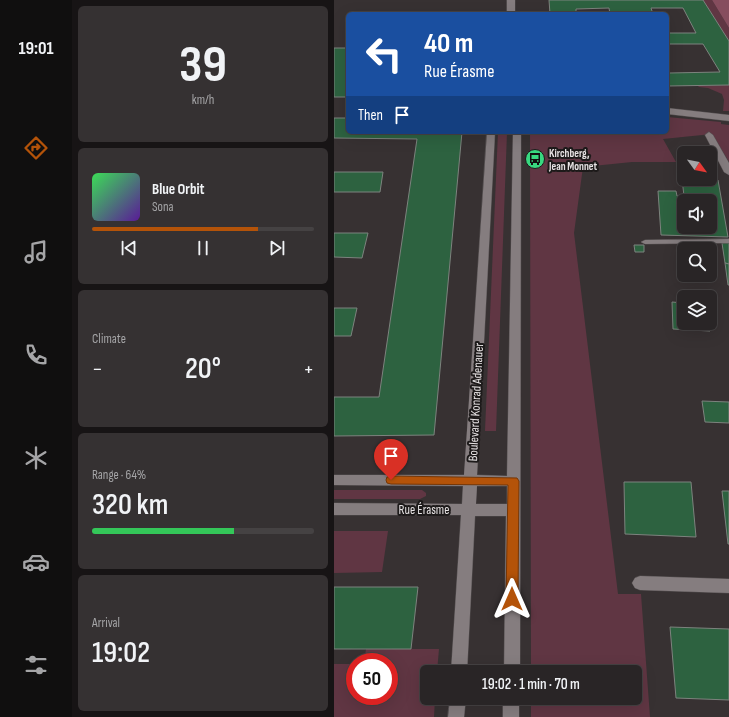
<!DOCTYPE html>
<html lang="en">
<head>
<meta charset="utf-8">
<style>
	:root { --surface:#292526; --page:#353132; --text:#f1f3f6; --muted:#a5a5a7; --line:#454243; --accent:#b45309 }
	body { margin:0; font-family:"Sofia Sans Condensed",sans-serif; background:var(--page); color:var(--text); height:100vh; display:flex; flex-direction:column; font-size:15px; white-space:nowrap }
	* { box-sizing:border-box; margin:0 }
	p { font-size:13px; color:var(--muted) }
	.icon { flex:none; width:22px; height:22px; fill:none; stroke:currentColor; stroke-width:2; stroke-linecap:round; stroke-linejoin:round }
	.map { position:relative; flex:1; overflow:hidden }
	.side { display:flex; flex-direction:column; gap:6px; padding:6px; background:#171415; width:262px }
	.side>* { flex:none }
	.hud { position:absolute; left:12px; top:12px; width:323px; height:122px; border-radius:6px; box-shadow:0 4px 16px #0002,0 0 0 1px var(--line); background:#1a4fa0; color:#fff; overflow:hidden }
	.needle { width:26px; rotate:123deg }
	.controls { position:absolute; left:343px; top:146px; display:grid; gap:8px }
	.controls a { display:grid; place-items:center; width:40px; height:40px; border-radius:6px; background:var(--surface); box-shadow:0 4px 16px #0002,0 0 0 1px var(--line); font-size:20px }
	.speed { position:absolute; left:12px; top:653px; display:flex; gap:8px; font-size:20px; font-weight:700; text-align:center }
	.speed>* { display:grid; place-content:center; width:52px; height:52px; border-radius:50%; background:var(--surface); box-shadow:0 4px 16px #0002,0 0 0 1px var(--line); line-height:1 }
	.speed .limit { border:6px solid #d22; background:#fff; color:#111 }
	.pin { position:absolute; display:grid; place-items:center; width:34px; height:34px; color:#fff; margin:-41px -17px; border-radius:50% 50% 50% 0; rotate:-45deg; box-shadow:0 0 4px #0007 }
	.pin .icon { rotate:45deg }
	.me { position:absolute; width:44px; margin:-22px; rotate:0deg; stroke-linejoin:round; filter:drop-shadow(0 0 3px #0008) }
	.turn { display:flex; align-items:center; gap:14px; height:84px; padding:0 12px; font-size:18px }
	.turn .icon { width:52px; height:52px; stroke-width:2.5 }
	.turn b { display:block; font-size:28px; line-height:34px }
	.then { display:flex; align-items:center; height:38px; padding:0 12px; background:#0003; gap:8px; font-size:15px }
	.big { font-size:30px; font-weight:600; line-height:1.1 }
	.side .widget { flex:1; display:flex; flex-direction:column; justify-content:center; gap:6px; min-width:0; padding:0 14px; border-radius:6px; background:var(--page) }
	.side .dial { align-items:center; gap:0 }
	.dial b { font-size:52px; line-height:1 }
	.song { display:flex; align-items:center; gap:12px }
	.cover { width:48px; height:48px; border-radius:6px; background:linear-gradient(135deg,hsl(130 70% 55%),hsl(270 70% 35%)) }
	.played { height:4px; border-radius:2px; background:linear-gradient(90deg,var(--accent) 75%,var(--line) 75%) }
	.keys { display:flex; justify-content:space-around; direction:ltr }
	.heat { display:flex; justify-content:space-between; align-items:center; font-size:22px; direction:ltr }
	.charge { height:6px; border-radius:3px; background:linear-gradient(90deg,#34c759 64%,var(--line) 0) }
	.trip { position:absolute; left:86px; top:665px; width:222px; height:40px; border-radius:6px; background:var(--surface); box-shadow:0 4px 16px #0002,0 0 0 1px var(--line); font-weight:600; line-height:40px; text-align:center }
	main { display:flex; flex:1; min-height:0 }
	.dock { display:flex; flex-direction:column; width:72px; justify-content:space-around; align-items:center; background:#100f0f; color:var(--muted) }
	.dock .icon { width:28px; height:28px }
	.dock .current { color:var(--accent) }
	.dock b { font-size:18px; color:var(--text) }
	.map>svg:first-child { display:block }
	.green { fill:#603643 }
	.forest { fill:#864d5e }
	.building { fill:#2d6240; stroke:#7d837e; fill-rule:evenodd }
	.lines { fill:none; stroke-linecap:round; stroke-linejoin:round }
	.lane-casing { stroke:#534e4f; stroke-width:1 }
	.street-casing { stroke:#534e4f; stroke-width:1 }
	.secondary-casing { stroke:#534e4f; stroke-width:1 }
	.lane { fill:#857d7f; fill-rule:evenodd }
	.street { fill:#857d7f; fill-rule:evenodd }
	.secondary { fill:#857d7f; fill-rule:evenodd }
	.route { fill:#b45309; stroke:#753606 }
	.labels { text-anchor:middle; stroke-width:4; stroke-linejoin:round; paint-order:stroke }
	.far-poi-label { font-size:11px; font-weight:bold; fill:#e7e3e4; stroke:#1d1a1a; text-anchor:start }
	.street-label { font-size:13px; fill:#e7e3e4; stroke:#1d1a1a }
</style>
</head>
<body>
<main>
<nav class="dock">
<b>19:01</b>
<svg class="icon current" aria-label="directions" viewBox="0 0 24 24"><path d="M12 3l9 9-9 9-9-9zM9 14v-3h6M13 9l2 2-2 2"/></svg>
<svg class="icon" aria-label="music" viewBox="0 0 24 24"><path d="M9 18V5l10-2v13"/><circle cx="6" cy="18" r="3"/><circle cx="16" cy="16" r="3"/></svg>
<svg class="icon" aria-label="phone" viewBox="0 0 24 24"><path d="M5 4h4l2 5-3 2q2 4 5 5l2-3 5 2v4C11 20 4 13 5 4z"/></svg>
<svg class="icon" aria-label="climate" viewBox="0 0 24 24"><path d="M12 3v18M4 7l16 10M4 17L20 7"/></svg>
<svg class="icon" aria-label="car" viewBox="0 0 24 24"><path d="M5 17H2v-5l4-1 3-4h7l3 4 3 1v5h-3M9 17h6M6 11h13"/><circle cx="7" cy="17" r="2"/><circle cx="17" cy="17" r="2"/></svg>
<svg class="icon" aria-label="filters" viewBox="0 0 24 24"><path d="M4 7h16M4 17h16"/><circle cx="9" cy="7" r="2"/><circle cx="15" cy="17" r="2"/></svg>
</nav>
<section class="side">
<div class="widget dial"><b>39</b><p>km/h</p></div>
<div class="widget">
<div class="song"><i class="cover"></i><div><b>Blue Orbit</b><p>Sona</p></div></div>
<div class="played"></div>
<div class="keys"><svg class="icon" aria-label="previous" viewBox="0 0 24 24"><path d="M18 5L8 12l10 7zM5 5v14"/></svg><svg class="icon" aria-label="pause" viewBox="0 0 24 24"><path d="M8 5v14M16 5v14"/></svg><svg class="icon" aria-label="next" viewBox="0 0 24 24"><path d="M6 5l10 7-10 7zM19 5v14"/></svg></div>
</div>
<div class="widget"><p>Climate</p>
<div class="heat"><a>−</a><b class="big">20°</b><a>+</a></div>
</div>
<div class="widget"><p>Range · 64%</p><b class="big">320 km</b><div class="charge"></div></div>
<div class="widget"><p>Arrival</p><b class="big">19:02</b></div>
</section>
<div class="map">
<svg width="395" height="717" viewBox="0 0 395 717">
	<rect width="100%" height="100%" fill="#373132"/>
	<g class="green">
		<polygon points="369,0 378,0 395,28 395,41"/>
		<polygon points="395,85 395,111 389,111 390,100 388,94 374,88 365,87 364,86"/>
		<polygon points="333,117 387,122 387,124 395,125 395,162 378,134 329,139 342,162 298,162 249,167 240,233 284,594 307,594 316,717 197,717 197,698 301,698 301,672 197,672 196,132 333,132"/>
		<polygon points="164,132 173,132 162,431 151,431"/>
		<polygon points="0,490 88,490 92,493 92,496 86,499 0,499"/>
		<polygon points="0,531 54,531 48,572 0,573"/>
		<polygon points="32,649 105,649 103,672 93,672 93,698 101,698 100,717 0,717 0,664 19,664 18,669 21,669 21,696 55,696 55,662 30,662"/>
	</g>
	<polygon class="forest" points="378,0 395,0 395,28"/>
	<g class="building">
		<polygon points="215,0 369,0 395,41 395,85 333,86 333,64 335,73 386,72 369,44 333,44 333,33 362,33 349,8 317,8 319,14 276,14 275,8 242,9 242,14 216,14"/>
		<rect x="0" y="48" width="14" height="49"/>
		<polygon points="0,118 14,118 14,132 128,132 100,435 0,436 0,397 45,397 83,139 0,138"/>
		<polygon points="0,172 49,172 46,192 0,192"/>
		<path d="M348,179L384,180L394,237L327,235L324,191H342L343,196H350ZM350,201H376V227H350Z"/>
		<polygon points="0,233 34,233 28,258 0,257"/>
		<polygon points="388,243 395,243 395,264 391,263"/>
		<polygon points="300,245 310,245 310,252 301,252"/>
		<polygon points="391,263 395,264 395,285 394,285"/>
		<polygon points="338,302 350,303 350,323 375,323 376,331 339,329"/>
		<polygon points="0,308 23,308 17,336 0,336"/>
		<polygon points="368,401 395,402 395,423 371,422"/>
		<polygon points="290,482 357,482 362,537 291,534"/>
		<polygon points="388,491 395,491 395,544 394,544"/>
		<polygon points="0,587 84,587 77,649 0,649"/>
		<polygon points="336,627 395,629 395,700 342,698"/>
	</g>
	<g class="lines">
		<g class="lane-casing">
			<polygon id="lane" points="395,239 395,243 311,244 307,242 311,240"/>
		</g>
		<g class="street-casing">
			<g id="street">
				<polygon points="375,132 379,135 395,163 395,175 390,172 371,135"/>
				<polygon points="306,576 395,579 395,593 306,590 301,588 298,583 301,578"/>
			</g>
		</g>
		<g class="secondary-casing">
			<g id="secondary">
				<rect x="173" y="0" width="8" height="14"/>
				<polygon points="333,108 395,115 395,121 333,114"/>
				<path d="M153,132H161L143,475L173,476L179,132H187L186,672H170L172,516H141L133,672H117L127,515H0V503L128,504L129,486L0,485V475H130ZM143,486H173V504H142Z"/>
				<polygon points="116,698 132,698 130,717 114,717"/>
				<rect x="169" y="698" width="16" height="19"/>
			</g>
		</g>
		<use href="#lane" class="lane"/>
		<use href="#street" class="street"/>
		<use href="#secondary" class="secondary"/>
	</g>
	<polygon class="route" points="57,476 183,478 185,481 184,599 182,602 178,604 174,602 172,599 174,485 57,484 53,483 52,480 53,477"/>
	<defs>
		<g id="bus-disc" transform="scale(1)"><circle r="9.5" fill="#38d880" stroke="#1d1a1a"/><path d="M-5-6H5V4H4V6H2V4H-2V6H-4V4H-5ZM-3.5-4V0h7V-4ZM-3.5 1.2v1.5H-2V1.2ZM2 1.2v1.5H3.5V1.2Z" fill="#111"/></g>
	</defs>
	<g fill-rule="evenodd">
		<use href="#bus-disc" x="201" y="159"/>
	</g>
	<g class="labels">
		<g class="far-poi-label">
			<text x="215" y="157">Kirchberg,<tspan x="215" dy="13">Jean Monnet</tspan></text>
		</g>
		<g class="street-label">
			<text transform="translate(141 402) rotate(-87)" y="5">Boulevard Konrad Adenauer</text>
			<text x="90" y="514">Rue Érasme</text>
		</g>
	</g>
</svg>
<div class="controls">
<a><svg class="needle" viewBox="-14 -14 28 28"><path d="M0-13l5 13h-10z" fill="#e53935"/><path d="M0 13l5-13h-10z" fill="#a5a5a7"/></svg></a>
<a><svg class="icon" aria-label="sound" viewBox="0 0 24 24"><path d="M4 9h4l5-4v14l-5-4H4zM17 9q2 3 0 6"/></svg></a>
<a><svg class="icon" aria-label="search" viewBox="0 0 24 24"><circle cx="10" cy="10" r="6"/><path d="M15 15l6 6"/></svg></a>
<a><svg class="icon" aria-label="layers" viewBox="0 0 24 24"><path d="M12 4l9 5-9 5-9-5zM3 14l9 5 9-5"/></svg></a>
</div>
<div class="speed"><div class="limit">50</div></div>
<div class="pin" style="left:57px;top:480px;background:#d93025"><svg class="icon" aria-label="arrive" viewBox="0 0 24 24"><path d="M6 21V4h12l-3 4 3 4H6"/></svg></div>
<svg class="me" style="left:178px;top:599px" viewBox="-20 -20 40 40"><path d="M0-17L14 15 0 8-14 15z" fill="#b45309" stroke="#fff" stroke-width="4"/></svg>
<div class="trip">19:02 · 1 min · 70 m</div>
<div class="hud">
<div class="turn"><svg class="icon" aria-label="left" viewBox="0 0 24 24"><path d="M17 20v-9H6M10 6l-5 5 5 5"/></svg><div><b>40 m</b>Rue Érasme</div></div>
<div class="then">Then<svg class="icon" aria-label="arrive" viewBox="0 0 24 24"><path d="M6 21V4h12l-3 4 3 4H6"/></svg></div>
</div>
</div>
</main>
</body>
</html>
